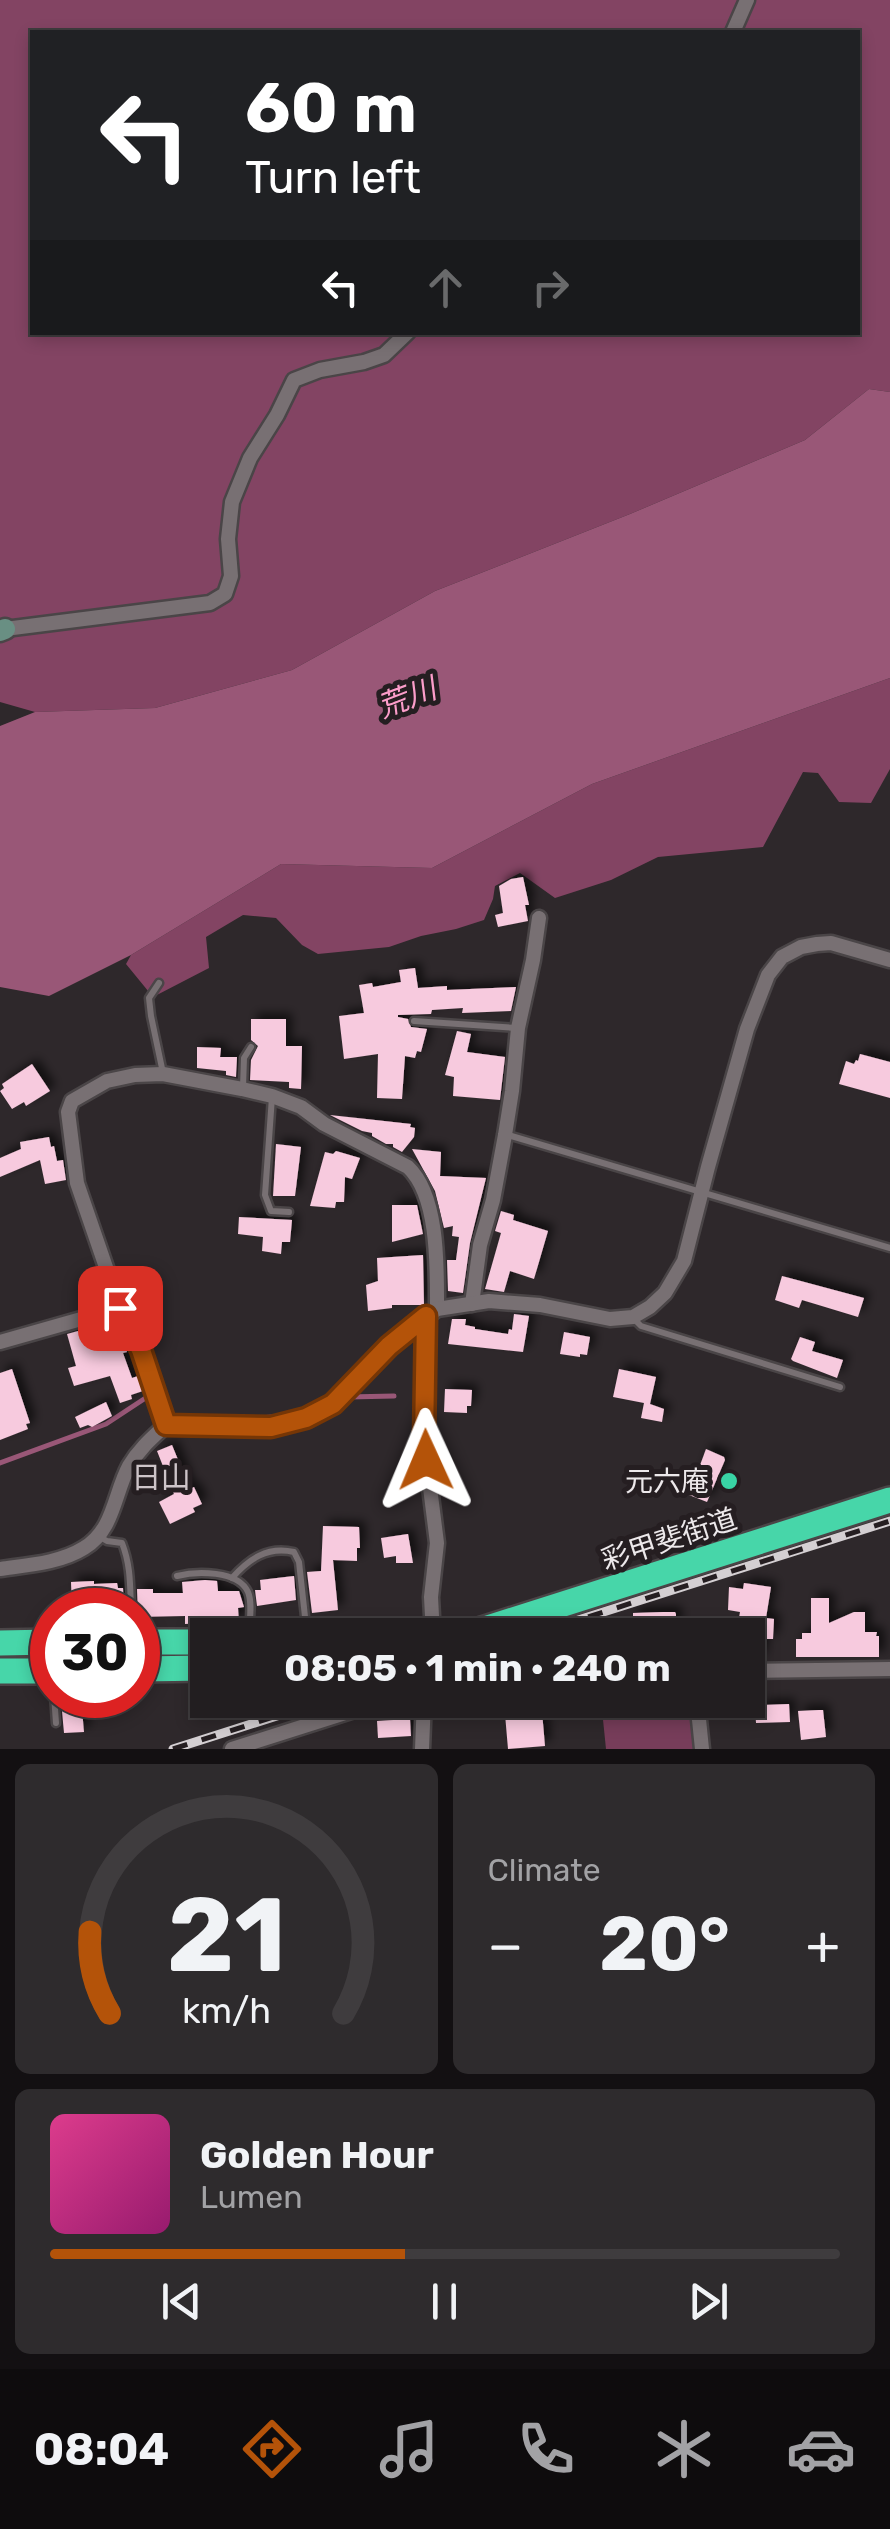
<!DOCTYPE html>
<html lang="en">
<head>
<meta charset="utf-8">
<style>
	:root { --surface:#221e20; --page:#2e2b2d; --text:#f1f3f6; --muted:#a2a2a5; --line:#3f3c3e; --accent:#b45309 }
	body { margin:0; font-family:Rubik,"Noto Sans JP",sans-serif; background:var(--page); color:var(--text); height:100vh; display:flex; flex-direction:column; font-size:38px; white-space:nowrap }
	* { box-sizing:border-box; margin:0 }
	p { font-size:32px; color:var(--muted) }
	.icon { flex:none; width:55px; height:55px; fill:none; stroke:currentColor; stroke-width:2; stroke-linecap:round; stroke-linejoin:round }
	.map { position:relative; height:1749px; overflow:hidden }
	.sheet { display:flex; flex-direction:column; gap:15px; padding:15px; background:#131012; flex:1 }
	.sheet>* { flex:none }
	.banner { position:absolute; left:30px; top:30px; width:830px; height:305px; border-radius:0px; box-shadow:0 5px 15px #0003,0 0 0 2px var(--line); background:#202124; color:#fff; overflow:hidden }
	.speed { position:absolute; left:30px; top:1588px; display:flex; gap:20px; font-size:50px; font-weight:700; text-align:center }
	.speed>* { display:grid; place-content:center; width:130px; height:130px; border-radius:50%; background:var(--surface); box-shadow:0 5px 15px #0003,0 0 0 2px var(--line); line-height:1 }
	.speed .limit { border:15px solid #d22; background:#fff; color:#111 }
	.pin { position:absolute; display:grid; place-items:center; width:85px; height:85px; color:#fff; margin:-42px; border-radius:20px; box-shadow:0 5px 15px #0006 }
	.me { position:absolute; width:110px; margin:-55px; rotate:359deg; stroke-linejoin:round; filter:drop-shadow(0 0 8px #0008) }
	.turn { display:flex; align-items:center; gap:35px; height:210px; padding:0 50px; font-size:45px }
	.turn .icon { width:130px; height:130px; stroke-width:2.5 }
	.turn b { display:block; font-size:70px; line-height:85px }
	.lanes { display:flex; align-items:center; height:95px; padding:0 50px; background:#0003; justify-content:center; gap:50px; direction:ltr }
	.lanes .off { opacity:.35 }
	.big { font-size:75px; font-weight:700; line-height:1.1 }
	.sheet .card { flex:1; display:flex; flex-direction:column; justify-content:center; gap:15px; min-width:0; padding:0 35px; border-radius:15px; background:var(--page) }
	.sheet .dial { align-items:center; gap:0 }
	.dial svg { height:260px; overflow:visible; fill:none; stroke:var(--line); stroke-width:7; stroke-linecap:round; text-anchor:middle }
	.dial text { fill:var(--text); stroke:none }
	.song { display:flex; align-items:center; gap:30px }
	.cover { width:120px; height:120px; border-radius:15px; background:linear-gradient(135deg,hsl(330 70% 55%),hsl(320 70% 35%)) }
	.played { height:10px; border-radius:5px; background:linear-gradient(90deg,var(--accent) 45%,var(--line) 45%) }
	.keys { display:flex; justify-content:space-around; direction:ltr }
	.heat { display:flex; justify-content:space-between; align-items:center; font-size:55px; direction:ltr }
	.sheet .tiles { flex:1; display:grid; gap:15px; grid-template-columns:1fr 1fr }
	.card:last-child { grid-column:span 2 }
	.trip { position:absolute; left:190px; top:1618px; width:575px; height:100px; border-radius:0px; background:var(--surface); box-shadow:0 5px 15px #0003,0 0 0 2px var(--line); font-weight:700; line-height:100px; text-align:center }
	.tab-bar { display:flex; height:160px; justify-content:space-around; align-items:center; background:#0e0c0d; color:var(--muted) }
	.tab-bar .icon { width:70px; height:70px }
	.tab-bar .selected { color:var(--accent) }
	.tab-bar b { font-size:45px; color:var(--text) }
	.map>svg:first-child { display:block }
	.green { fill:#773d5a }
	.forest { fill:#834463; fill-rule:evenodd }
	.water { fill:#995777 }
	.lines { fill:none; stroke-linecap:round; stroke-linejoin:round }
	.stream { stroke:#995777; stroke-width:5 }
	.building { fill:#f7cade; filter:url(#shadow) }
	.lane-casing { stroke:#4a4547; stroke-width:11 }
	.street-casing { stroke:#4a4547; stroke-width:19 }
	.secondary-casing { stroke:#4a4547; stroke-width:25 }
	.highway-casing { stroke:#4a4547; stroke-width:30 }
	.lane { stroke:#787073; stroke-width:6 }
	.street { stroke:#787073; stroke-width:14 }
	.secondary { stroke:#698f83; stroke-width:20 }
	.highway { stroke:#47d6a9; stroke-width:25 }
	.rail-casing { stroke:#d4cfd2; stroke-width:9 }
	.rail { stroke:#251e21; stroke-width:5; stroke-dasharray:15; stroke-linecap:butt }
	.route-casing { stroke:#753606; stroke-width:25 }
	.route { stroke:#b45309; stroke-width:18 }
	.poi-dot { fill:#39d4a5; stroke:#251e21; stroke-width:4 }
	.labels { text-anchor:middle; stroke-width:10; stroke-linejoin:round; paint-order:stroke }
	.poi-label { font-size:28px; fill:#ede9eb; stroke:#251e21; text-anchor:end }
	.street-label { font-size:28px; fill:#ede9eb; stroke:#251e21 }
	.water-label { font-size:30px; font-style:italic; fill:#fc9dca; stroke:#251e21 }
	.neighbourhood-label { font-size:30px; fill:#cdc4c8; stroke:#251e21 }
</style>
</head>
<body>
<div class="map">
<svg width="890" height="1749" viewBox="0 0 890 1749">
	<defs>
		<filter id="shadow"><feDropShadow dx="6" dy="-6" stdDeviation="5" flood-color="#0009"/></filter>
	</defs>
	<rect width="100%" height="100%" fill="#2e282b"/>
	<polygon class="green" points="601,1700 693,1700 697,1749 606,1749"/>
	<g class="forest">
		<path d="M0,0H890V392L869,389L805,440L630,514L435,591L292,670L155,708L35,712L0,702ZM32,32H858V332H32Z"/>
		<polygon points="890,678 890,769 871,803 839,802 818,773 803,772 763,847 658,857 611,880 555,898 520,873 495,886 493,899 484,920 456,929 421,936 389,947 318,954 302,945 276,918 243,915 206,937 209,968 153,997 126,964 131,955 281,864 432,868 592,784"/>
	</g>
	<polygon class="water" points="869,389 890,392 890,678 592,784 432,868 281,864 131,955 49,996 0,987 0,726 35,712 155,708 292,670 435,591 630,514 805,440"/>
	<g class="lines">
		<g class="stream">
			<polyline points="348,1397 394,1396"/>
			<path d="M181,1417C214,1417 255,1421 287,1415C303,1412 317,1401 332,1398"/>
			<polyline points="0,1463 106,1424 144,1399"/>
		</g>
	</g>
	<g class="building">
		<polygon points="523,877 529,905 525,905 528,921 498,927 495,915 503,913 499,886 511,879"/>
		<polygon points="415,968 418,988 447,986 447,990 516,987 511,1011 462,1013 463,1008 432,1010 431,1014 398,1015 398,1017 408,1019 411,1027 427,1029 421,1052 417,1051 415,1058 405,1056 402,1099 377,1098 378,1054 344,1059 339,1016 364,1013 359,985 372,983 373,987 401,982 399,970"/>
		<polygon points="251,1019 286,1019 286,1046 302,1046 301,1089 289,1088 289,1082 250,1080 251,1060 258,1046 251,1040"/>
		<polygon points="457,1031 471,1034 467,1052 505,1057 500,1100 453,1096 454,1077 445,1075"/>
		<polygon points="197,1047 221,1048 220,1057 237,1057 236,1077 226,1075 226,1071 197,1068"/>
		<polygon points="860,1054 890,1062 890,1098 839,1084 846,1061 854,1064 856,1060 858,1061"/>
		<polygon points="32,1064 50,1091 26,1106 24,1102 12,1109 0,1091 4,1088 2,1084"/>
		<polygon points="330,1115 411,1124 410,1127 415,1128 414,1137 402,1152 393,1147 393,1144 386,1144 372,1136 372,1133 362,1131"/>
		<polygon points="49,1137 51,1147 54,1146 57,1161 63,1160 66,1180 45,1184 40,1160 0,1177 0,1158 21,1149 20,1142"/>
		<polygon points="276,1144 301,1147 295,1196 273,1196"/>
		<polygon points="412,1149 441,1152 440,1176 486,1178 470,1243 463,1293 448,1291 447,1260 456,1260 459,1237 452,1236 453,1226 444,1228 435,1191"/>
		<polygon points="336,1151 360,1158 352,1179 345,1177 344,1202 336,1202 335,1208 310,1206 325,1152 333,1154"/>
		<polygon points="392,1205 417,1205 423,1234 392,1242"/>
		<polygon points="501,1211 514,1215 513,1220 548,1231 534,1279 510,1271 504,1292 485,1289 501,1233 495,1231"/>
		<polygon points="239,1217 292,1220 290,1242 282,1242 281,1254 262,1251 263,1237 238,1234"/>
		<polygon points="423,1255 424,1305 392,1305 392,1308 368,1311 366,1285 378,1281 377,1258"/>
		<polygon points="782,1276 864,1298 858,1317 802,1300 799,1308 775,1300"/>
		<polygon points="514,1314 529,1316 523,1352 448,1344 452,1319 466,1319 465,1325 475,1327 475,1329 508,1334 509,1329 512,1330"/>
		<polygon points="112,1323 115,1331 119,1330 127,1352 123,1353 132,1378 138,1376 143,1391 131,1395 132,1399 120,1403 110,1376 74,1386 68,1368 76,1366 67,1334 89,1328 90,1331"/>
		<polygon points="564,1332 590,1337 587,1355 580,1354 580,1357 560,1354"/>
		<polygon points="800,1337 815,1342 812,1351 843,1360 837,1378 793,1361 791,1359"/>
		<polygon points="12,1369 30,1423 26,1424 28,1429 0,1440 0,1373"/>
		<polygon points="619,1369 656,1377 650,1404 664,1409 662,1422 641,1418 644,1403 613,1397"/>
		<polygon points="445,1389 472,1390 471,1406 467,1406 467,1413 444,1412"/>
		<polygon points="106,1402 112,1416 92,1427 88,1425 80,1428 75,1417"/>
		<polygon points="172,1445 190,1489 194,1487 202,1504 193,1508 195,1512 170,1524 159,1502 174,1494 157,1451"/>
		<polygon points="706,1449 724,1457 725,1460 707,1502 689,1495"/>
		<polygon points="323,1526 359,1527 360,1548 357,1548 357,1561 333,1560 338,1610 312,1613 307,1572 321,1571"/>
		<polygon points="408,1534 413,1563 396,1563 396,1556 384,1558 381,1538"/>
		<polygon points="294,1576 296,1600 257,1606 255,1590 261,1590 260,1580"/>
		<polygon points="205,1580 217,1581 218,1591 239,1591 244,1607 238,1608 239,1621 185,1624 185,1616 138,1617 137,1589 153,1589 153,1593 183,1593 182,1582"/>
		<polygon points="94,1581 94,1584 117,1583 118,1588 123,1588 124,1610 72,1610 71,1582"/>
		<polygon points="744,1583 771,1587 766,1618 774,1619 773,1639 763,1639 760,1659 748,1657 748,1635 736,1635 740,1612 728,1610 729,1587 743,1589"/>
		<polygon points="811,1598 829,1598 829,1623 854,1612 865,1612 865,1632 877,1632 876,1636 879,1636 879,1657 796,1657 796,1639 802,1639 802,1633 811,1633"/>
		<polygon points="663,1612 675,1612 676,1614 676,1635 633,1635 633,1613"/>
		<polygon points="81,1698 84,1732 64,1733 61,1700"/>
		<polygon points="485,1700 541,1700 545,1746 508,1749 505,1714 485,1714"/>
		<polygon points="789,1704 790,1722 756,1723 755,1709 763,1708 763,1705"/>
		<polygon points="819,1710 823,1710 826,1737 801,1740 798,1711"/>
		<polygon points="410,1719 411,1736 378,1738 377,1721"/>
	</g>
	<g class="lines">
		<g class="lane-casing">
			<g id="lane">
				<polyline points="159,983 149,998 151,1016 163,1073"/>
				<polyline points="414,1021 516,1028"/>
				<polyline points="243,1087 244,1058 251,1047"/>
				<polyline points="272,1097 265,1195 271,1211 289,1212"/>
				<polyline points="508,1135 890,1248"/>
				<polyline points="633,1318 641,1326 840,1387"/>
				<path d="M100,1537L107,1541L122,1543C131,1566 130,1586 131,1610"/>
				<path d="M177,1576C196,1571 238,1570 248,1592C253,1604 249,1623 249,1635"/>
				<path d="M232,1578C249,1559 267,1546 294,1552L299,1562L307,1635"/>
				<polyline points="54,1695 56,1723"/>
			</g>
		</g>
		<g class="street-casing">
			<g id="street">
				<polyline points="733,32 747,0"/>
				<polyline points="5,629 210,603 225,594 231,576 228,539 232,502 250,458 277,415 294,380 320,370 364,362 384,355 408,332"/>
				<polyline points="472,1304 480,1245 493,1200 505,1135 512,1091 518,1028 533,960 539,918"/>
				<path d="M120,1308L77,1183L68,1112L72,1101L107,1081L135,1075L163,1074L242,1089L272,1096L301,1107L324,1124L408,1167C439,1196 437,1269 437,1309"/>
				<polyline points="426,1317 424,1440 437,1543 431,1597 433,1635"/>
				<polyline points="0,1342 120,1308 141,1350 166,1425"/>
				<path d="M0,1569C28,1565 60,1563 84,1548C114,1530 114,1494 129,1466C139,1449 152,1438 166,1425L271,1427L289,1424L319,1413L347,1392L389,1346L437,1309L489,1301L540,1305L610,1319L633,1317L650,1307L665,1293L684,1261L708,1167L747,1029L768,975L782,957L801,947L817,944L831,943L890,960"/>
				<polyline points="748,1671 890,1669"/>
				<polyline points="396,1700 397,1700"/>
				<polyline points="697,1700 702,1749"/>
				<polyline points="232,1749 386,1700"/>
				<polyline points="422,1749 424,1700"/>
			</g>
		</g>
		<g class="secondary-casing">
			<polyline id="secondary" points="0,631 5,629"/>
		</g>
		<g class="highway-casing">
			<g id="highway">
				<polyline points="466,1635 890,1500"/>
				<polyline points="138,1642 208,1642"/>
				<polyline points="0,1643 52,1642"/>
				<polyline points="138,1669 208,1668"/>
				<polyline points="0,1671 52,1671"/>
			</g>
		</g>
		<use href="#lane" class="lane"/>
		<use href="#street" class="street"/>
		<use href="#secondary" class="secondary"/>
		<use href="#highway" class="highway"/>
		<g class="rail-casing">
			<g id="rail">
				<polyline points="531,1635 890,1521"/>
				<polyline points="173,1749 327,1700"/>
			</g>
		</g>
		<use href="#rail" class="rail"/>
	</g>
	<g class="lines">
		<g class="route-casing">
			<polyline id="route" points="120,1308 141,1350 166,1425 271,1427 306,1418 333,1404 389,1346 426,1316 424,1440 426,1460"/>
		</g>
		<use href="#route" class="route"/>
	</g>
	<circle class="poi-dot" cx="729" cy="1481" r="10"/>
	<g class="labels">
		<g class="poi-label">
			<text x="709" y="1491">元六庵</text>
		</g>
		<g class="street-label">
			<text transform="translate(669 1539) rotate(-18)" y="10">彩甲斐街道</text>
		</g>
		<g class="water-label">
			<text transform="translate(407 698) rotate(-21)" y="10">荒川</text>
		</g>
		<g class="neighbourhood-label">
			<text x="161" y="1488">日山</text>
		</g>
	</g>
</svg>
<div class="speed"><div class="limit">30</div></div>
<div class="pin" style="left:120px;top:1308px;background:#d93025"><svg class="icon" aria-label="arrive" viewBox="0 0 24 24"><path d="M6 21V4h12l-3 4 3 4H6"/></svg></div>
<svg class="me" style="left:426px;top:1460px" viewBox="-20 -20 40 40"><path d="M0-17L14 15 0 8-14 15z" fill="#b45309" stroke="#fff" stroke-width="4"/></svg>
<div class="trip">08:05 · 1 min · 240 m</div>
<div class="banner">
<div class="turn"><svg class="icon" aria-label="left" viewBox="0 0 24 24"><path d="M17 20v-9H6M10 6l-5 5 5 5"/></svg><div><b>60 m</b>Turn left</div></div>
<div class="lanes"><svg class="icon" aria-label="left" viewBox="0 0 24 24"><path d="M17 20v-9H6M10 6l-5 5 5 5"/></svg><svg class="icon off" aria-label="ahead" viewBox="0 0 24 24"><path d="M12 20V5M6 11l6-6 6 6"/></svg><svg class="icon off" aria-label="right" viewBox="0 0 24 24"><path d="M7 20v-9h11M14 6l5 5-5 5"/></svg></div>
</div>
</div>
<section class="sheet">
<div class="tiles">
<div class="card dial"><svg viewBox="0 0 100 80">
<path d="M14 69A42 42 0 1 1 86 69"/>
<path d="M14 69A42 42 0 0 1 8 44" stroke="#b45309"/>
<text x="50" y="56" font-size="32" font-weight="700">21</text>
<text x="50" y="72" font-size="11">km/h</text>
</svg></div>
<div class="card"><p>Climate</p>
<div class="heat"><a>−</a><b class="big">20°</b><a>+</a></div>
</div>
<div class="card">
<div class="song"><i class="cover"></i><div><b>Golden Hour</b><p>Lumen</p></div></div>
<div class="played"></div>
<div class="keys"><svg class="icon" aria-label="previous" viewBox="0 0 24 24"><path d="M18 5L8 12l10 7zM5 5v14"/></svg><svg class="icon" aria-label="pause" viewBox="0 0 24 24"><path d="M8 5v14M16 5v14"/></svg><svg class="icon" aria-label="next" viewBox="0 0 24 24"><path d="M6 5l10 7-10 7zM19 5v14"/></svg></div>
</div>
</div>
</section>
<nav class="tab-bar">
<b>08:04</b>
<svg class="icon selected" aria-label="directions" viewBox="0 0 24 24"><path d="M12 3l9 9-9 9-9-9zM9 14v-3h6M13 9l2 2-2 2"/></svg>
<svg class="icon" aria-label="music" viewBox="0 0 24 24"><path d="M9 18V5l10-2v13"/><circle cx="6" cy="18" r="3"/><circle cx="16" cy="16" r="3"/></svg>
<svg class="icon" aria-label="phone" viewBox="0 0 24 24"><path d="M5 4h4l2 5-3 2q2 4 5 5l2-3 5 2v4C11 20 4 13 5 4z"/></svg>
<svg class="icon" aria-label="climate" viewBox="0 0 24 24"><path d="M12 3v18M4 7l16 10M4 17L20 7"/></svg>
<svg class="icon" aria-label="car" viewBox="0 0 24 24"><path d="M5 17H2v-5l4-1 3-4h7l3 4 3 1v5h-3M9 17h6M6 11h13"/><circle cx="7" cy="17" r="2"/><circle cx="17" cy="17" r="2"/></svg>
</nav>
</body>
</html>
